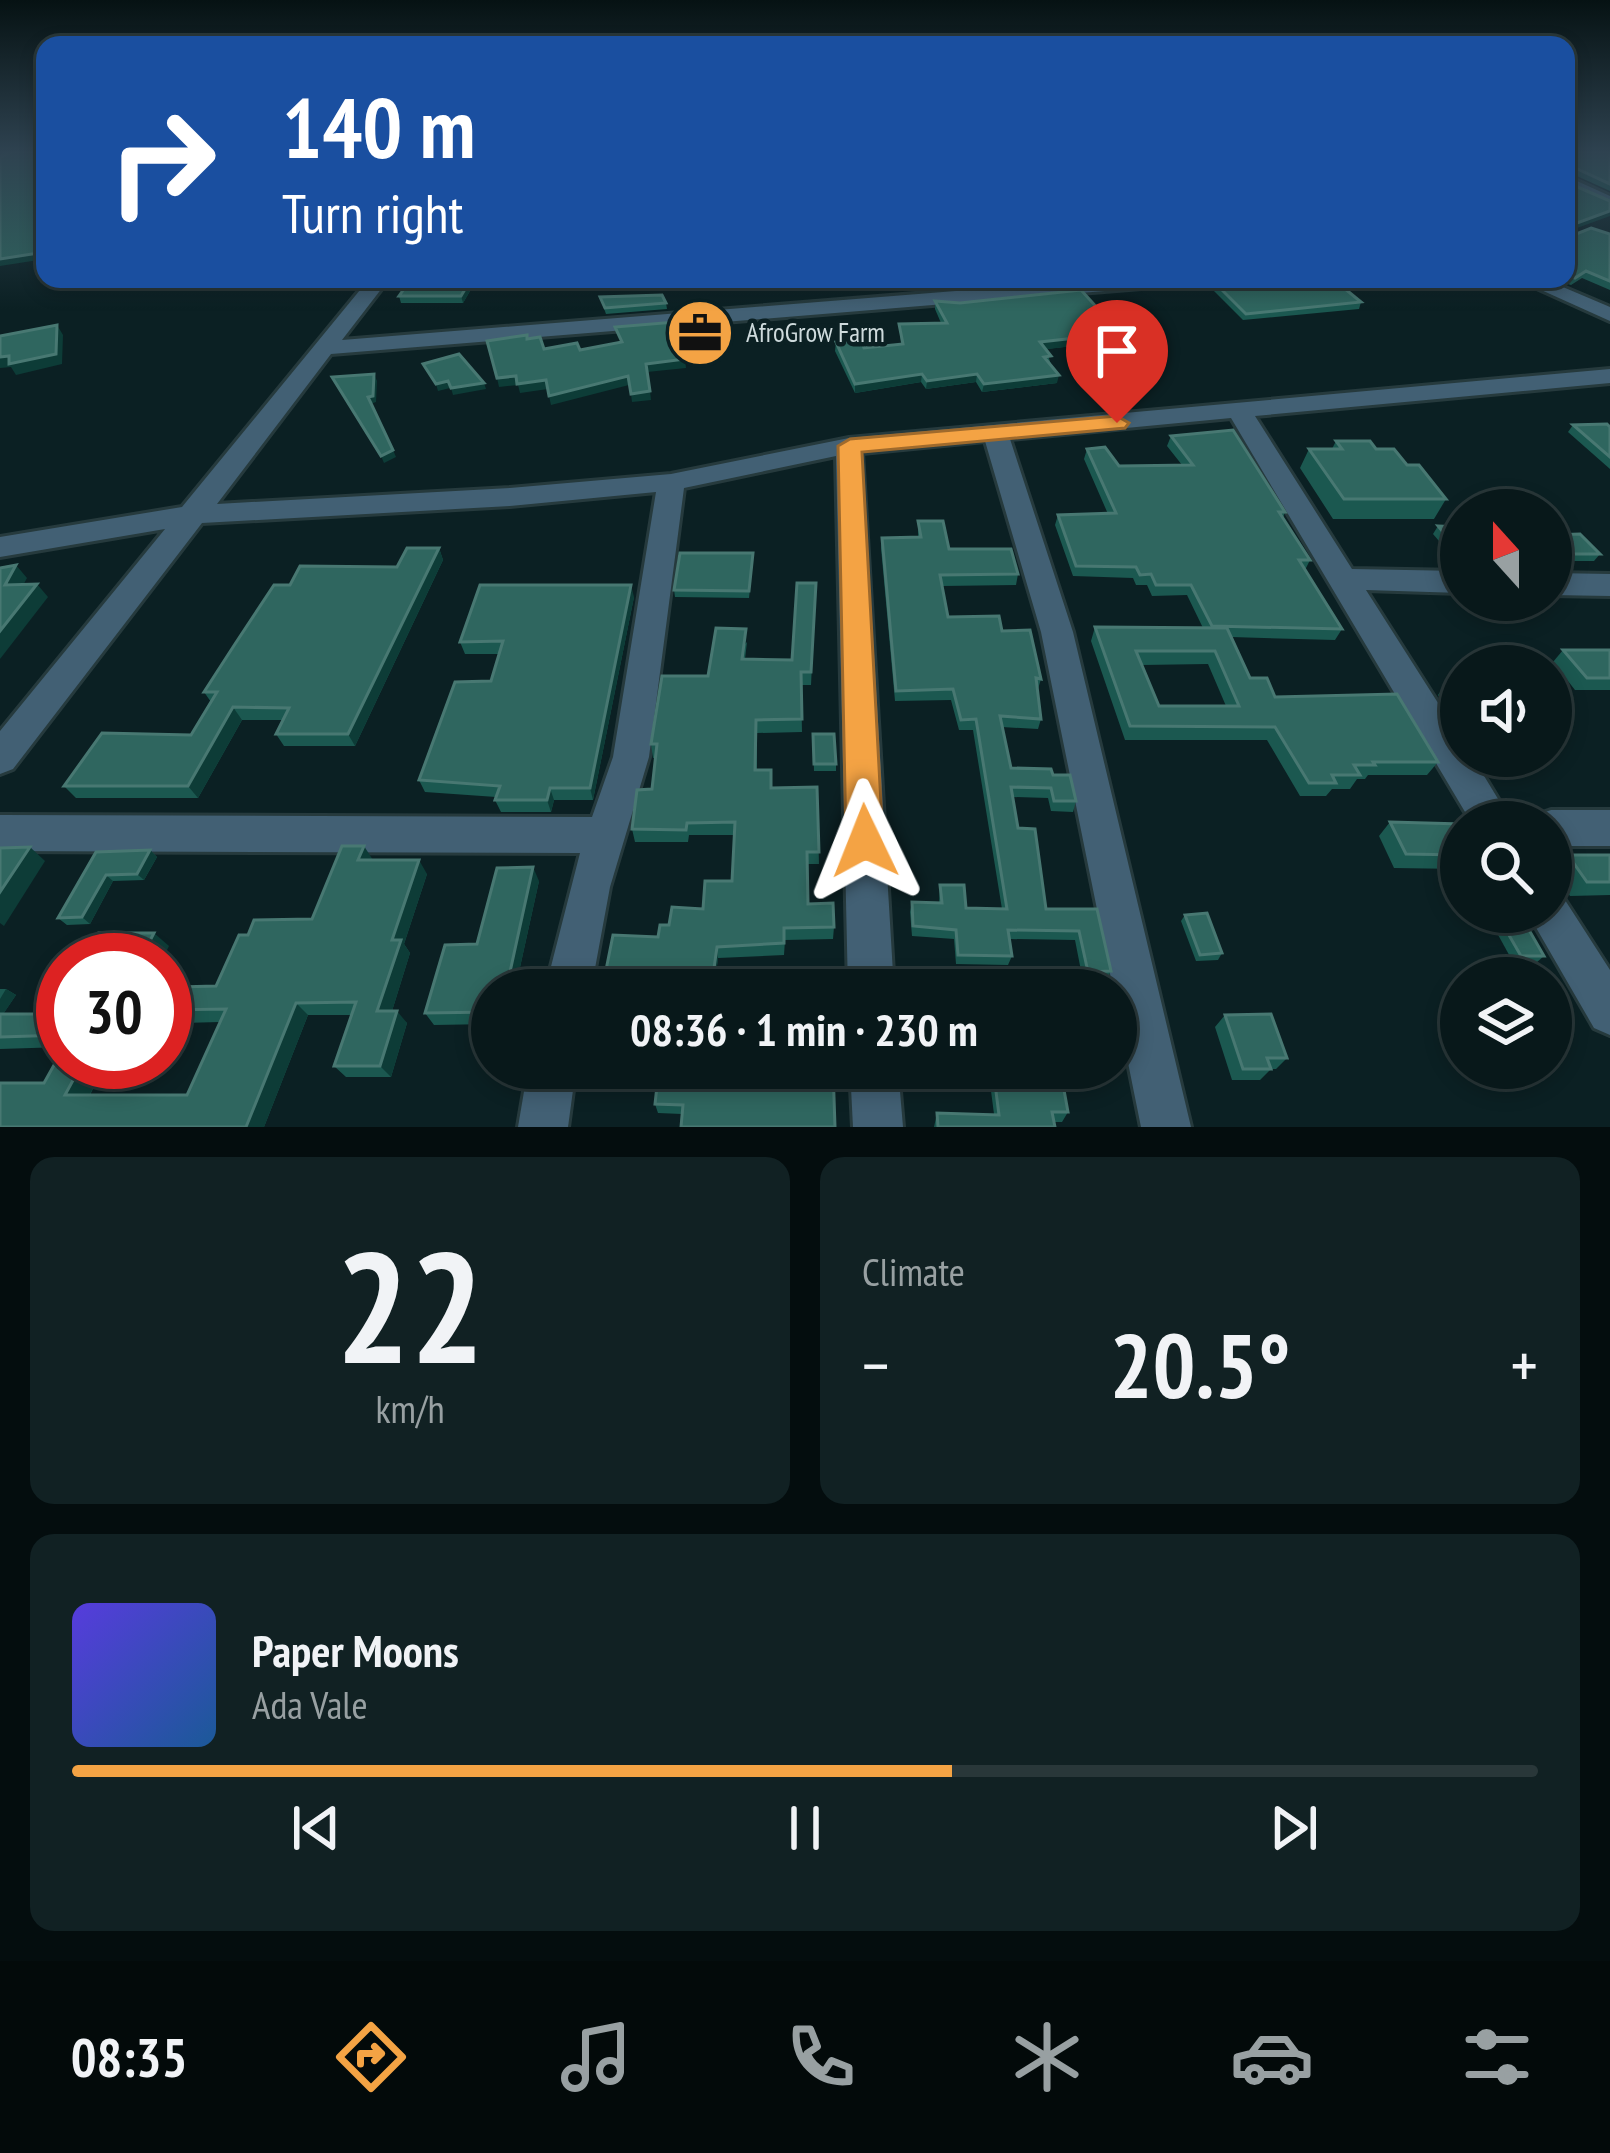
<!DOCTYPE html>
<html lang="en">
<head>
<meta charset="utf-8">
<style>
	:root { --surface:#08181a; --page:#112123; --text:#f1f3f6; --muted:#98a0a2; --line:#293739; --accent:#f4a344 }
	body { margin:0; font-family:"PT Sans Narrow",sans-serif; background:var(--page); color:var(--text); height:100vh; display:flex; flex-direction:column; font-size:45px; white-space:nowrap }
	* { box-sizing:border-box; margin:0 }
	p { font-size:39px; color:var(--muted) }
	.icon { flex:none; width:66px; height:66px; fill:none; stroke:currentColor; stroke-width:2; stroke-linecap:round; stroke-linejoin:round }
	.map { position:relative; height:1127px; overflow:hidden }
	.details { display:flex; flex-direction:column; gap:30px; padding:30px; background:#040d0e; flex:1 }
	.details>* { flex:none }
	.banner { position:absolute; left:36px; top:36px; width:1539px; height:252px; border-radius:24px; box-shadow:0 6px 18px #0003,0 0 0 3px var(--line); background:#1a4fa0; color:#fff; overflow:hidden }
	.needle { width:78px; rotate:339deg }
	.fabs { position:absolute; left:1440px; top:489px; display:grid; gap:24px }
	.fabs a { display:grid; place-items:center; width:132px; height:132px; border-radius:50%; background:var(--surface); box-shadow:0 6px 18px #0003,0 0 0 3px var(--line); font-size:60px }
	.speed { position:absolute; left:36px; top:933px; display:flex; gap:24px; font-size:60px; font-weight:700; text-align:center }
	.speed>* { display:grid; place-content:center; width:156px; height:156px; border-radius:50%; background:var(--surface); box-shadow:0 6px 18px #0003,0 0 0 3px var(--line); line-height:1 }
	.speed .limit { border:18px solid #d22; background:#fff; color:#111 }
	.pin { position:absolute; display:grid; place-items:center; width:102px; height:102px; color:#fff; margin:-123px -51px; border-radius:50% 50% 50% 0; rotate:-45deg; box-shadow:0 0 12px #0007 }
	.pin .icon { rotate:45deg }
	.me { position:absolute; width:132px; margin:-66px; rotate:358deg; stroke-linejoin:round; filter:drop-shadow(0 0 9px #0008) }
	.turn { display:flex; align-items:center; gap:42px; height:252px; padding:0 48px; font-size:54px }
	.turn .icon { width:156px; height:156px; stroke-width:2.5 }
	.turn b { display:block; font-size:84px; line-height:102px }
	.big { font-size:90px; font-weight:600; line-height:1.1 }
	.details .tile { flex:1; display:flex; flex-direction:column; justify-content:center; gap:18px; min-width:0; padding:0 42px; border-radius:24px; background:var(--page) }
	.details .dial { align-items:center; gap:0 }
	.dial b { font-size:156px; line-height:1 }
	.song { display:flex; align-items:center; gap:36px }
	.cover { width:144px; height:144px; border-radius:18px; background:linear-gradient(135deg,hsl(250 70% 55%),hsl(210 70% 35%)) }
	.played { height:12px; border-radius:6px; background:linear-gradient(90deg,var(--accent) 60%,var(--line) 60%) }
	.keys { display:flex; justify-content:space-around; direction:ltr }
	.heat { display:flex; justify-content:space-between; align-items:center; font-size:66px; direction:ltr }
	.details .tiles { flex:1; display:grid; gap:30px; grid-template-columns:1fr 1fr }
	.tile:last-child { grid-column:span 2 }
	.trip { position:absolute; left:471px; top:969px; width:666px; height:120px; border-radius:60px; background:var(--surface); box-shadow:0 6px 18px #0003,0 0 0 3px var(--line); font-weight:600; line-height:120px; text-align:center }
	.menu { display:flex; height:192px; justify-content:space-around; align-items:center; background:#030a0a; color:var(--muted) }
	.menu .icon { width:84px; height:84px }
	.menu .selected { color:var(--accent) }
	.menu b { font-size:54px; color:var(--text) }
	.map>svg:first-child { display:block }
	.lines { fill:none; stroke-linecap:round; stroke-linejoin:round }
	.minor-casing { stroke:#263a3d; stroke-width:6 }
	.minor { fill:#426074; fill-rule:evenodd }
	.wall { fill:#1b5850; fill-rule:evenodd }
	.shaded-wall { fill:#0d3c37 }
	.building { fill:#2f665f; stroke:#487872; stroke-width:3; fill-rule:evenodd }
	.route { fill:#f4a344; stroke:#9f6a2c; stroke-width:3 }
	.labels { text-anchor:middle; stroke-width:9; stroke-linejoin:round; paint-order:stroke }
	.far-poi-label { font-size:27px; fill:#cedadc; stroke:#0b2023; text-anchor:start }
</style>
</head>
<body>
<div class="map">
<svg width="1610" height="1127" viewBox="0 0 1610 1127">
	<rect width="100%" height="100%" fill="#0b2023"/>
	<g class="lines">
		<g class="minor-casing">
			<g id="minor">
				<polygon points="0,151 18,151 0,163"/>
				<polygon points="1566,176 1610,196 1610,207 1566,187"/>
				<polygon points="369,279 389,279 342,340 1104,279 1188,279 1178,285 331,354 217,504 510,488 671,474 849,438 1610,369 1610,383 1255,416 1352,569 1461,571 1461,593 1366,590 1461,739 1461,756 1472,756 1512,822 1471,822 1231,418 1010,439 1073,632 1191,1127 1141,1127 1041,632 985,441 862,453 894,990 848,990 836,456 684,488 649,757 610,887 591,990 545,990 580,853 0,851 0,815 592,817 613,757 656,492 510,506 202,523 13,769 0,774 0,731 165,529 0,557 0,537 182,507"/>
				<polygon points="1517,279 1544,279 1610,307 1610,321"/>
				<polygon points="1551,573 1610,574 1610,596 1551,595"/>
				<polygon points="1551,810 1610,810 1610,846 1551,846 1551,822 1534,822 1537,815"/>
				<polygon points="1551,893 1563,897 1610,970 1610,1035 1594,1028 1527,912 1551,912"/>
				<polygon points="528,1068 576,1068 568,1127 518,1127"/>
				<polygon points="850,1068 898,1068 903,1127 853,1127"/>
			</g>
		</g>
		<use href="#minor" class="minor"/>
	</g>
	<g class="wall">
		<polygon points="1566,151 1610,151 1610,191 1568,172"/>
		<polygon points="1610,234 1610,290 1582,278 1571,285 1552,279 1566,279 1566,238"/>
		<polygon points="477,279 463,303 401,303 399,296"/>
		<polygon points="1212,280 1260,281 1361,302 1359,309 1243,320 1210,287"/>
		<polygon points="600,297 666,303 667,309 606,314"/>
		<polygon points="935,301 1120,333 1118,341 1046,349 1057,383 982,392 976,382 926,389 921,382 855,393 835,351 836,342 864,348 901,344 899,324 941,323 935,309"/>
		<polygon points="1573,425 1610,427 1610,469 1568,432"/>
		<path d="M1171,436L1285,512L1283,518L1310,560L1305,570L1342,629L1335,640L1231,637L1250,678L1275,697L1438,762L1427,775H1368L1365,779H1357L1350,789H1332L1326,796H1300L1267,740H1125L1091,641L1095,627L1203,628L1187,595L1152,596L1147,585H1136L1133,578L1073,576L1055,525L1058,515L1108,514L1084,459L1087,449L1119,466L1182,465L1167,446ZM1208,664L1226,706H1159L1142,665Z"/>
		<polygon points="1336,441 1376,449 1407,465 1446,499 1434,519 1333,519 1300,468 1309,449 1332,449"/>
		<polygon points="918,521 949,549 1018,574 1016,585 942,586 948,617 1002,631 1041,679 1038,689 1041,719 1038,729 1002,727 1011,768 1053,775 1076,801 1073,812 1051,811 1048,798 1013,797 1018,828 1046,909 1097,909 1111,971 1106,980 1083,981 1075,940 1009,939 1012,956 1008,965 956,964 954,939 912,936 910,912 912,902 939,903 940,885 966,908 1002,909 973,730 959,730 951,700 895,701 881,548 882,538 918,537"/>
		<polygon points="1438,526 1461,527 1461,561 1456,561 1433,534"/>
		<polygon points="1551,535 1600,554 1594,561 1551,561"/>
		<polygon points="439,548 443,560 355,746 284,746 276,734 283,720 242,720 198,798 76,798 64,786 191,735 211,702 204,692 290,585 397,567"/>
		<polygon points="753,560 749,598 675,597 674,590"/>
		<polygon points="816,583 811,685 801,685 802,732 757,733 757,770 771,788 817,787 819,864 807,864 808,904 834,927 833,939 785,940 784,955 718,958 714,990 602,990 669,925 703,909 732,881 734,835 689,835 688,842 635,842 632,829 652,789 656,758 653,758 651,744 747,642 745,659 792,660"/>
		<polygon points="634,597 593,800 554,800 551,812 501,812 495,800 496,797 425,792 419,780 491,681 499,654 465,654 460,642"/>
		<polygon points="1563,650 1610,650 1610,690 1575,690 1553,662"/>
		<polygon points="1448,681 1461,681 1461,727 1459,727 1438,695"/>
		<polygon points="813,734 836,764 836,771 814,771"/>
		<polygon points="1390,822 1461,824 1461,869 1394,868 1379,836"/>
		<polygon points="150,850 157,857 144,880 113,881 90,924 67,925 58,918 96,852"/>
		<polygon points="1568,855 1610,855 1610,895 1570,896 1553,869"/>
		<polygon points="373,860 427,874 404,944 410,953 392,1011 407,1023 391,1077 346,1077 334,1066 352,1015 308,1015 264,1127 0,1127 63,1062 106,1062 90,1095 187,1095 220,1022 182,1023 167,1010 216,986 248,935 312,919"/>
		<polygon points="539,881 515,990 492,990 492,1024 434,1025 425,1013 477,944"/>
		<polygon points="1185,915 1222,953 1218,960 1196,961 1181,921"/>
		<polygon points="1498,916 1544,956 1536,963 1513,962 1491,922"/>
		<polygon points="1018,970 1063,990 1015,990 1014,981"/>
		<polygon points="63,984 63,1047 0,1049 0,989 6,989 16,995 3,1014 35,1014"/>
		<polygon points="1225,1015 1287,1058 1276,1069 1271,1069 1260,1080 1232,1080 1215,1027"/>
		<polygon points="628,1068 833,1068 682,1114 658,1113 655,1104 658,1077 630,1075"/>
		<polygon points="988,1068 1060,1068 1068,1112 1062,1122 1054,1122 1055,1127 934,1127 937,1113 994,1114"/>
	</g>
	<g class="shaded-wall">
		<polygon points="1610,211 1610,216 1566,232 1566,227"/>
		<polygon points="45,252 45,259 0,266 0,259"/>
		<polygon points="471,279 477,279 463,303 461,296"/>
		<polygon points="57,325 63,335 62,364 16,375 11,367 0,368 0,357"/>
		<polygon points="1120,333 1118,341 1039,350 1040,342"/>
		<polygon points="685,359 686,368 647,372 646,364"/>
		<polygon points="374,374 377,381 376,402 370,404 368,397"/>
		<polygon points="922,374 921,382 855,393 855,384"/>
		<polygon points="977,374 976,382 926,389 927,381"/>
		<polygon points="1059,375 1057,383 982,392 984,384"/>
		<polygon points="516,376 546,380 548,389 520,393 518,385 499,387 497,378"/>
		<polygon points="628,376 629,385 551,405 549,396"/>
		<polygon points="448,381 450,388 438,391 436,384"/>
		<polygon points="484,383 486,389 453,395 451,388"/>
		<polygon points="650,391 651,400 632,402 631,394"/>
		<polygon points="393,450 396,457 384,463 381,456"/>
		<polygon points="439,548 443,560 355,746 348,734"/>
		<polygon points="16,565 27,578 16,598 5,585"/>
		<polygon points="37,584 48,597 0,659 0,631"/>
		<polygon points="631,585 634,597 593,800 590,788"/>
		<polygon points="233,707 242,720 198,798 188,786"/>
		<polygon points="550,788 554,800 551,812 547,800"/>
		<polygon points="364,846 373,860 358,860"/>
		<polygon points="30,847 45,861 4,926 0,923 0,892"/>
		<polygon points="150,850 157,857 144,880 137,874"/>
		<polygon points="419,860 427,874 404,944 410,953 388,1024 377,1011 392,940"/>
		<polygon points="533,867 539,881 515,990 506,990"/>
		<polygon points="106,875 113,881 90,924 82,917"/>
		<polygon points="154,933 169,946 162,960 140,960"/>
		<polygon points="717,947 718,958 714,990 711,990"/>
		<polygon points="6,989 16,995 0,1019 0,999"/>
		<polygon points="296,1003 308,1015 264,1127 246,1127"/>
		<polygon points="397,1011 407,1023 391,1077 380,1066"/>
		<polygon points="83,1062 106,1062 84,1106 65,1095"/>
	</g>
	<g class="building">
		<polygon points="14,151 45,151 45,252 0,259 0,157"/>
		<polygon points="1566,151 1610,151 1610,184 1571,166 1566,167"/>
		<polygon points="1566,182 1610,201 1610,211 1566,227"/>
		<polygon points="1591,228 1610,234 1610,281 1586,271 1575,278 1566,275 1566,238"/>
		<polygon points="411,279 471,279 461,296 399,296"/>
		<polygon points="1222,279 1257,279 1260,281 1333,279 1361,302 1246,314 1212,280"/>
		<polygon points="1081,290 1120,333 1040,342 1051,356 1044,357 1059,375 984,384 977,374 927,381 922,374 855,384 836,342 861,340 864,348 903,344 899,324 947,323 935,301 960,303"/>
		<polygon points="662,295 666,303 605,308 600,297"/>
		<polygon points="675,322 685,359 646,364 650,391 631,394 628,376 549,396 546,380 517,384 516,376 497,378 487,341 527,335 527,339 540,337 544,349 577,343 580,350 622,342 615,327"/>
		<polygon points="57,325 56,354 9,364 9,356 0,357 0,336"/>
		<polygon points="459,354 484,383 451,388 448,381 436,384 423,364"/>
		<polygon points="374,374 373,396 368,397 393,450 381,456 332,377"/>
		<polygon points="1607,424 1610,427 1610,457 1573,425"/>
		<polygon points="1233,430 1285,512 1279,512 1310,560 1299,560 1342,629 1212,626 1191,585 1156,585 1151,574 1140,575 1136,567 1076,566 1058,515 1116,513 1087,449 1105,447 1119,466 1193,465 1171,436"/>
		<polygon points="1336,441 1370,441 1376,449 1394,449 1407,465 1419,465 1446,499 1344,499 1309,449 1342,449"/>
		<polygon points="918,521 943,521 949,549 1011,549 1018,574 940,575 948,617 999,616 1002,631 1030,630 1041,679 1036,678 1041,719 1000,716 1011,768 1051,769 1053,775 1070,775 1076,801 1054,801 1051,788 1011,787 1018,828 1035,829 1046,909 1097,909 1111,971 1088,972 1079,931 1008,930 1012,956 958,955 956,930 913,926 912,902 942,903 940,885 964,885 966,908 1007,909 976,719 961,720 953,689 896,691 882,538 921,537"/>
		<polygon points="1438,526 1461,527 1461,554"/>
		<polygon points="1580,534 1600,554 1551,554 1551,535"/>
		<polygon points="407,548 439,548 348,734 276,734 289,708 233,707 188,786 64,786 102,733 191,735 217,692 204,692 235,644 274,585 290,585 300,566 397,567"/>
		<polygon points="680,553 753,553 749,591 674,590"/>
		<polygon points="16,565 5,585 37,584 0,631 0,568"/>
		<polygon points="797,583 816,583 811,672 801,672 802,719 756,720 755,770 771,770 771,788 817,787 819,852 807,852 808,904 833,903 834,927 784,928 784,943 717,947 711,990 602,990 613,935 658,937 660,925 669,925 672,907 703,909 705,881 732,881 735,822 687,823 686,830 632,829 637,790 652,789 657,744 651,744 662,676 708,676 716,628 746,629 742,659 792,660"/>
		<polygon points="480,585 631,585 590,788 550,788 547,800 495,800 500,786 419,780 455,682 491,681 503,641 460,642"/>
		<path d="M1095,627L1227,628L1250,678H1267L1275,697L1397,694L1438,762H1373L1375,765H1354L1360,775H1332L1336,783H1309L1275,727L1130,726ZM1136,651H1215L1239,706H1159Z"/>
		<polygon points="1563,650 1610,650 1610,678 1587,678"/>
		<polygon points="1448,681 1461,681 1461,701"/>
		<polygon points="813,734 834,734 836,764 814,764"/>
		<polygon points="1390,822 1461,824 1461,855 1406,854"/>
		<polygon points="342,846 364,846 358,860 419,860 392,940 401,940 377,1011 397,1011 380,1066 334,1066 356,1002 296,1003 246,1127 0,1127 0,1083 44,1083 63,1049 63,1062 83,1062 65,1095 187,1095 226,1009 167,1010 178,987 216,986 239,935 248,935 254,920 312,919"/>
		<polygon points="30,847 0,892 0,848"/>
		<polygon points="150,850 137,874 106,875 82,917 58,918 96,852"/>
		<polygon points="1568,855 1610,855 1610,882 1587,882"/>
		<polygon points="533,867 506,990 492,990 492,1012 425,1013 445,945 477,944 497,868"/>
		<polygon points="1207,913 1222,953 1200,955 1185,915"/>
		<polygon points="1498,916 1521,916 1544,956 1521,956"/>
		<polygon points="99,933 154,933 140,960 98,960"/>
		<polygon points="1018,970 1059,970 1063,990 1021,990"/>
		<polygon points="53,984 63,984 63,1035 0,1037 0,1014 35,1014"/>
		<polygon points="1271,1014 1287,1058 1267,1058 1271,1069 1243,1069 1225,1015"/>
		<polygon points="659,1068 833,1068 835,1127 681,1127 683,1105 655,1104"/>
		<polygon points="993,1068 1060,1068 1068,1112 1052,1112 1055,1127 938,1127 937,1113 999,1115"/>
	</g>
	<linearGradient id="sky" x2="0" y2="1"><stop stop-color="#061213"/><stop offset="0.49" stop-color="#2e4250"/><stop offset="1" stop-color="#2e4250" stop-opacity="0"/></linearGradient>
	<rect width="1610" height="309" fill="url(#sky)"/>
	<polygon class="route" points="1117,416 1129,423 1125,428 862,452 883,841 877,853 865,857 852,853 846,841 838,446 850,439"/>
	<defs>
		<g id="office-disc" transform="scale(3.45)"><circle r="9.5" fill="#f4a344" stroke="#0b2023"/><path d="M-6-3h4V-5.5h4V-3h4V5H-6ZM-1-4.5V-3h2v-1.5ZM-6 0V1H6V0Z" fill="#111"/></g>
	</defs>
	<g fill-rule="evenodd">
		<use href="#office-disc" x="700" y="333"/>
	</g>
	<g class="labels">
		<g class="far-poi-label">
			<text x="746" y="342">AfroGrow Farm</text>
		</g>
	</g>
</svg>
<div class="fabs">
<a><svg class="needle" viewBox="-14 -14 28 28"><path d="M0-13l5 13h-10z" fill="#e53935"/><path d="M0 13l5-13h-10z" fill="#98a0a2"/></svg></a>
<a><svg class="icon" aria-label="sound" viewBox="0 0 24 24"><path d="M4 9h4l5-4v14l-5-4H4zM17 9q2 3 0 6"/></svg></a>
<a><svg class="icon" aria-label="search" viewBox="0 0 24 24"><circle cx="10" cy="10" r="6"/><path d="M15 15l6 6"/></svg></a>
<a><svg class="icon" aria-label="layers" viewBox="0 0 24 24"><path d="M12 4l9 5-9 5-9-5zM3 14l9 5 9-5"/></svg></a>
</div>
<div class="speed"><div class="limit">30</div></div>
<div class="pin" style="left:1117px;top:423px;background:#d93025"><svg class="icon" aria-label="arrive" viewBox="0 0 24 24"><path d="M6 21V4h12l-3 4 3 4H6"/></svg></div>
<svg class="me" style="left:865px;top:841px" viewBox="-20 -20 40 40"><path d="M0-17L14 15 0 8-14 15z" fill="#f4a344" stroke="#fff" stroke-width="4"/></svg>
<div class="trip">08:36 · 1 min · 230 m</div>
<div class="banner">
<div class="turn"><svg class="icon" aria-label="right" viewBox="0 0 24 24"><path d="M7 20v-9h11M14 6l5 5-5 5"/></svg><div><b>140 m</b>Turn right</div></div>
</div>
</div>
<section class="details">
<div class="tiles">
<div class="tile dial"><b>22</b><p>km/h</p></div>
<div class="tile"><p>Climate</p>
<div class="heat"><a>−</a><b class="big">20.5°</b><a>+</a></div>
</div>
<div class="tile">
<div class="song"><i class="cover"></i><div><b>Paper Moons</b><p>Ada Vale</p></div></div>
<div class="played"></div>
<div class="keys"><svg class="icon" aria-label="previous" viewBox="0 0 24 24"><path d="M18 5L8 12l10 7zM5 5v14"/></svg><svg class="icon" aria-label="pause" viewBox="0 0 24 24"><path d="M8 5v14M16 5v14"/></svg><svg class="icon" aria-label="next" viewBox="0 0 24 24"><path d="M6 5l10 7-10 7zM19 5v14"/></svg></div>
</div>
</div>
</section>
<nav class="menu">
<b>08:35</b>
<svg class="icon selected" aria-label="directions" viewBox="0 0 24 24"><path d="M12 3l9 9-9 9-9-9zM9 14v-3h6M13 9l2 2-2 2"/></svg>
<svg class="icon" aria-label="music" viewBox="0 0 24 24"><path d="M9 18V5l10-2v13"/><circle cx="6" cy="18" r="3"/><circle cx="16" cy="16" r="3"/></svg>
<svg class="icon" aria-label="phone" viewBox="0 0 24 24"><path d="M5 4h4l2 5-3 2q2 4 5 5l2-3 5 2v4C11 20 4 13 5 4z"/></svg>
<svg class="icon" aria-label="climate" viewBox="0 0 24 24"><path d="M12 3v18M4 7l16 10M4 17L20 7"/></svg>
<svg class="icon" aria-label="car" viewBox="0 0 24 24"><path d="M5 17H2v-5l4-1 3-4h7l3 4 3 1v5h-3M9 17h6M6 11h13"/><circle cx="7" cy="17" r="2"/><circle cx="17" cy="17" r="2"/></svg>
<svg class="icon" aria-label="filters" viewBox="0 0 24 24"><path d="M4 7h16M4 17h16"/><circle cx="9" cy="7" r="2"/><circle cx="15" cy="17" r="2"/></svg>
</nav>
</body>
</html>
